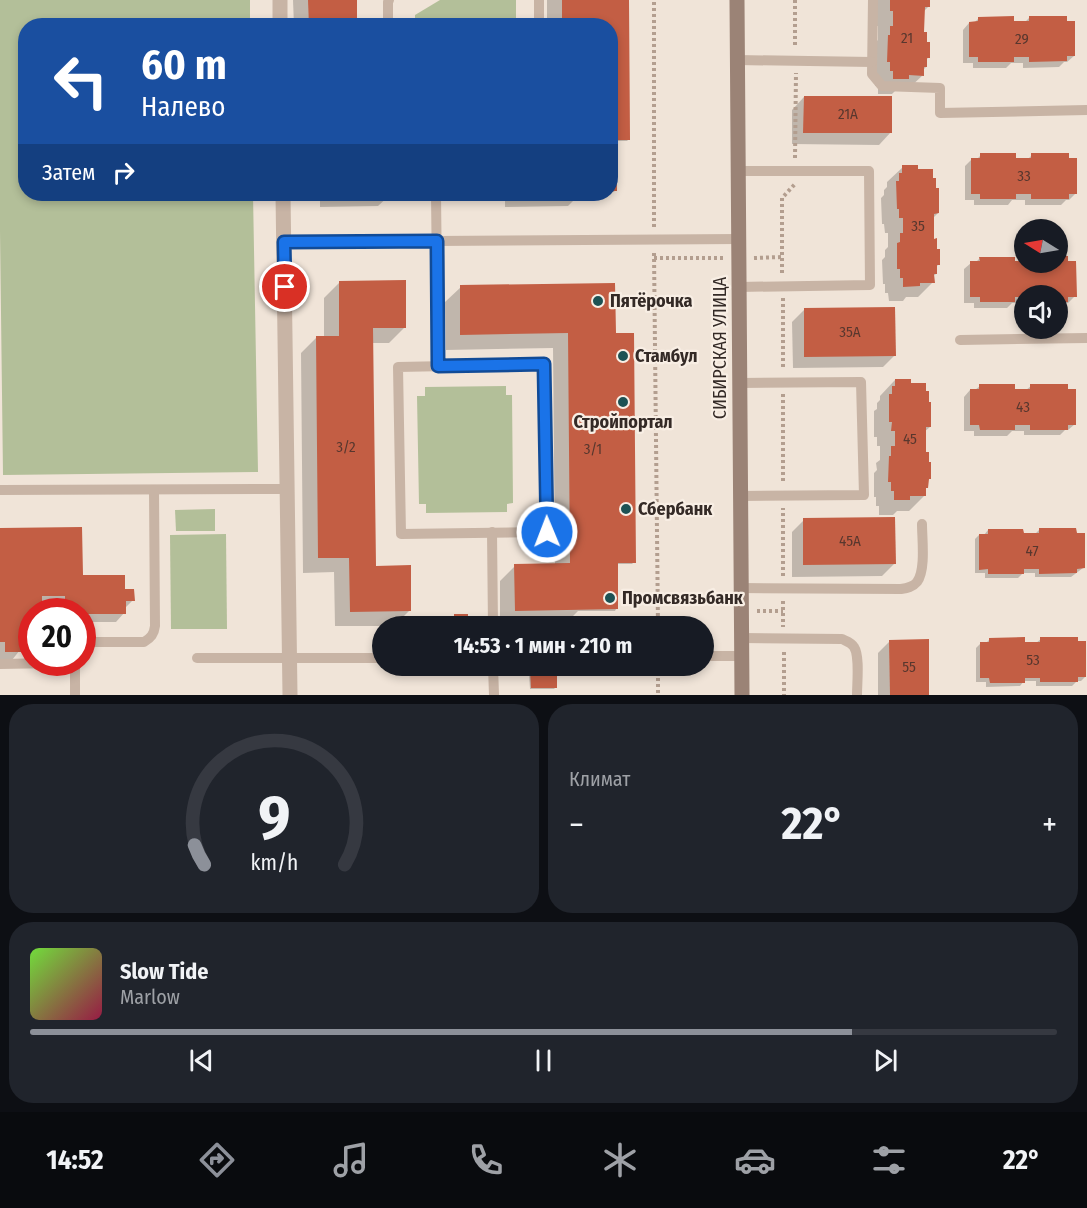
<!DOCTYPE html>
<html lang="ru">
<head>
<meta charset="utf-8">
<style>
	:root { --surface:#171b24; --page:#20242c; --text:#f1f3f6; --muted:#9ea1a6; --line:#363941; --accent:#8c9099 }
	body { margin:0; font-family:"Fira Sans Condensed",sans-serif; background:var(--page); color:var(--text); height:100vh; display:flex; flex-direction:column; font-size:22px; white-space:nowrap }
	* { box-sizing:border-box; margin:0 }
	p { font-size:20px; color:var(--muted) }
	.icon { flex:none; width:33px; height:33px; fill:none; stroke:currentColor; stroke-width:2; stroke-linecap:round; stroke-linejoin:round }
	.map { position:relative; height:695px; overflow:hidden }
	.panel { display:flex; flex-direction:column; gap:9px; padding:9px; background:#0d0f14; flex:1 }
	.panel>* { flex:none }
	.hud { position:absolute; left:18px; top:18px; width:600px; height:183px; border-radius:24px; box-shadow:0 3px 9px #0003; background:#1a4fa0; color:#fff; overflow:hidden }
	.needle { width:39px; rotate:281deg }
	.fabs { position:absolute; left:1014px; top:219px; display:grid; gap:12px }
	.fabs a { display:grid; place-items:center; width:54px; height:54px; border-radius:50%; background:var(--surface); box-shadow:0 3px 9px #0003; font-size:30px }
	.speed { position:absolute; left:18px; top:598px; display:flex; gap:12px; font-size:30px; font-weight:700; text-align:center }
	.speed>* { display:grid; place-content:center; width:78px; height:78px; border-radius:50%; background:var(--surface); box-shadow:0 3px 9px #0003; line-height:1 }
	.speed .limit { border:9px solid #d22; background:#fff; color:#111 }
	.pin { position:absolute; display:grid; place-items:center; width:51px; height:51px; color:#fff; margin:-26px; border:3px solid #fff; border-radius:50%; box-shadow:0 2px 6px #0007 }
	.me { position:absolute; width:66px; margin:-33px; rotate:359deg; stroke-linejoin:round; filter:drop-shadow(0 0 4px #0008) }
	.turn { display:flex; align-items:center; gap:21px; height:126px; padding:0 24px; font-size:27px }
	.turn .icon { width:78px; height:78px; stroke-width:2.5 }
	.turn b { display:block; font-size:42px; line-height:51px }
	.then { display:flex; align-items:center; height:57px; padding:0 24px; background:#0003; gap:12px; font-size:22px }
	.big { font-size:45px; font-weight:700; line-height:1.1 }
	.panel .tile { flex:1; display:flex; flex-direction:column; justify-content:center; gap:9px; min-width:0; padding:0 21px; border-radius:24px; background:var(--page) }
	.panel .dial { align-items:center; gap:0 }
	.dial svg { height:156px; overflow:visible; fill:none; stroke:var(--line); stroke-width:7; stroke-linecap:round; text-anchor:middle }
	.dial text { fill:var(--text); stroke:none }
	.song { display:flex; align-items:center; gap:18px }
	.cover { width:72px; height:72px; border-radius:9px; background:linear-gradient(135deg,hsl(100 70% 55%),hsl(340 70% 35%)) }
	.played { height:6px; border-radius:3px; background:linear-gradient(90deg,var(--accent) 80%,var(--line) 80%) }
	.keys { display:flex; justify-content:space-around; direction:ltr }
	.heat { display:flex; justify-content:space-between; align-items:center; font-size:33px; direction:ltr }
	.panel .tiles { flex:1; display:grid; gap:9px; grid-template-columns:1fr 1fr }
	.tile:last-child { grid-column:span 2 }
	.trip { position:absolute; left:372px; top:616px; width:342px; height:60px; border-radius:30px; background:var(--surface); box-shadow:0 3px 9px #0003; font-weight:700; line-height:60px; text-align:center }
	.menu { display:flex; height:96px; justify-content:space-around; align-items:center; background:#090b0e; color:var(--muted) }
	.menu .icon { width:42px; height:42px }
	.menu .selected { color:var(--accent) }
	.menu b { font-size:27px; color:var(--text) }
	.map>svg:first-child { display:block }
	.green { fill:#b3bf99 }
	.shadow { fill:#0003 }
	.building { fill:#c35e44 }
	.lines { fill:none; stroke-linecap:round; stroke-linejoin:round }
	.path { stroke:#b39e8f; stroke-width:4; stroke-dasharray:3 3; stroke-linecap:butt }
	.lane { stroke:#c8b4a5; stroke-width:10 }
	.street { stroke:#c8b4a5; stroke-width:15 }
	.secondary { stroke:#9b8376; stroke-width:15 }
	.route-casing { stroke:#114b97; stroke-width:15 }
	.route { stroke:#1a73e8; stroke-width:10 }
	.poi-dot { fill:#1d5254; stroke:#f8eee4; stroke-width:2 }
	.labels { text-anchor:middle; stroke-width:4.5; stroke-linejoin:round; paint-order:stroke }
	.number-label { font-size:15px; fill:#58372e }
	.poi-label { font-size:18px; font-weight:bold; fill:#342a26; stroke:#f8eee4; text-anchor:start }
	.street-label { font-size:18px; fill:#342a26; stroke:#f8eee4 }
</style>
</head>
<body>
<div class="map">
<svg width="1087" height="695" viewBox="0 0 1087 695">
	<rect width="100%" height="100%" fill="#f0e4d8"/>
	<g class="green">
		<polygon points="0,0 250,0 250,25 26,26 26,194 253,194 258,472 3,475 0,231"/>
		<polygon points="440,0 516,0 516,25 415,25 415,15"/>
		<polygon points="506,386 506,395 512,395 513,503 507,504 507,512 426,513 426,504 419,504 417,396 425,396 425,387"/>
		<polygon points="215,509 215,531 176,531 175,510"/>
		<polygon points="226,534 227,629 171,629 170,535"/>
	</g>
	<g class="shadow">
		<polygon points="293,0 356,0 356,26 294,26"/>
		<polygon points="547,0 627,0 629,139 627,141 615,141 615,190 614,192 610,192 610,26 547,26"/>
		<polygon points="873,0 929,0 929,6 923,12 923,33 928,58 926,60 926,67 923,70 923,75 907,90 896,90 892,94 878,94 878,86 875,86 875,43 878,40 878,26 875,26"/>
		<polygon points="979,18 1012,23 1024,23 1029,18 1074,56 1067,62 1064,62 1059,67 1023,68 1023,63 1011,63 1006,68 973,68 973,63 963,63 963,30 969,23 974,23"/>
		<polygon points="804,97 891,132 879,145 792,144 792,110"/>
		<polygon points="981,155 1014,160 1027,160 1032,155 1076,193 1069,200 1066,200 1061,205 1025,205 1025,200 1012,200 1008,205 974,205 974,200 965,200 965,166 971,160 976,160"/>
		<polygon points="903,167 938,213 933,218 933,240 938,265 936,267 936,274 933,276 933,282 918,297 906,297 903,301 889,301 888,293 885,293 885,284 883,284 882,260 885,257 885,250 888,247 888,233 885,233 884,224 882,224 881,198 884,195 884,190 887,187 887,182"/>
		<polygon points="320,194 391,194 378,206 320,207"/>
		<polygon points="505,194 580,194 568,206 505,207"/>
		<polygon points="980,258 1014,263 1058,262 1058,258 1067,258 1075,296 1068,303 1065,303 1060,308 1058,308 1058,296 1024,296 1024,308 1024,303 1012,303 1007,308 974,308 974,303 964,303 964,269 971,263 975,263"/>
		<polygon points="340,282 405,327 389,343 372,343 374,567 410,610 394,626 335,626 334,572 303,573 301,353 316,338 324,338 324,298"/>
		<polygon points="461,287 614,337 634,562 632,564 616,564 616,609 615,611 578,611 564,625 500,625 500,581 515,566 555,565 553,348 446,350 445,302"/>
		<polygon points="804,310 895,355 883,367 793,368 792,322"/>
		<polygon points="895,380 930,427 924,432 924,454 930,478 927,481 927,487 924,490 924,496 909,511 897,511 893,515 879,515 879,506 876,506 876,497 874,497 874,473 877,470 876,463 880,460 880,446 877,446 877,437 874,437 874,411 877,409 877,403 880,400 880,396"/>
		<polygon points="980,386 1013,391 1026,390 1031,386 1075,424 1068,430 1065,430 1060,435 1024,435 1024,431 1012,431 1007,436 974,436 974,431 964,431 964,397 970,390 975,390"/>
		<polygon points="804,520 894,564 882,576 792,577 792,532"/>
		<polygon points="0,529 81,576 124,590 133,600 124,609 124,613 116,622 82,622 82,612 57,612 57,604 41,604 41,612 32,612 32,649 20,650 12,660 0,660"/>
		<polygon points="988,530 1022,535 1034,535 1039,530 1083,568 1071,577 1035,577 1035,573 1023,573 1018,578 985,578 985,573 975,573 975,539 979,535 984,535"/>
		<polygon points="990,639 1023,644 1036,643 1041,639 1085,677 1081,681 1077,681 1072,686 1036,686 1036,681 1024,681 1020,686 986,687 986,682 976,682 976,648 980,644 985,644"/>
		<polygon points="890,641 927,641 928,695 878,695 878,653"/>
		<polygon points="531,672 556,687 554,689 530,689 529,674"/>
	</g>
	<g class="building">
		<polygon points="308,0 357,0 357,26 309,26"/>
		<polygon points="562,0 629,0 630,140 616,140 617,191 610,191 610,26 562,26"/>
		<polygon points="890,0 930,0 930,7 925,7 924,32 927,32 927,42 930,42 930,58 927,58 927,67 924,67 924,76 909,75 909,79 893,79 893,71 890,71 890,62 887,62 888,35 890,35 890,26 893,26 893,11 890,11"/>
		<polygon points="1014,16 1014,21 1029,21 1029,16 1067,16 1067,21 1075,21 1075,56 1067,56 1067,61 1029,62 1029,57 1014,57 1014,62 978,62 978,57 969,57 969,22 978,21 978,17"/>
		<polygon points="804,96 892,96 892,133 803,133"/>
		<polygon points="980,153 1016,153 1016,158 1031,158 1031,153 1069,153 1069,158 1077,158 1077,194 1069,194 1069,199 1031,199 1031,194 1016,194 1016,199 980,199 980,194 971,194 971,158 980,158"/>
		<polygon points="902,165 918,165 918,169 933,169 933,178 936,178 936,188 939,188 939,213 934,214 934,239 937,238 937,249 940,249 940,265 937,265 937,274 934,274 935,283 920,283 920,286 903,287 903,278 900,278 900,269 897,269 897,243 900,242 900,233 903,233 903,218 899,218 899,209 897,209 896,181 899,181 899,173 902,173"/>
		<polygon points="1058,256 1068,256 1068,261 1076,261 1077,297 1068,297 1068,302 1058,302 1058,296 1024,296 1024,297 1015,297 1015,302 980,302 980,297 970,297 970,261 980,261 979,257 1015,257 1015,261 1058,262"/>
		<polygon points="406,280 406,328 373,328 376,566 411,565 411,611 350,612 349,558 318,558 316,336 339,336 339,281"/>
		<polygon points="615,283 616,333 634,333 636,563 618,563 618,609 515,611 514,564 570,563 568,333 460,335 460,285"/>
		<polygon points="895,307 896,356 804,357 804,308"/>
		<polygon points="895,379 911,379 911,383 926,383 926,391 929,391 929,402 931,402 931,427 926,427 926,452 929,452 929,462 931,462 931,479 929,479 928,488 926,488 926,496 910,496 910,500 894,500 894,491 891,491 891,482 888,482 889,456 891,456 891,446 895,446 895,431 891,431 892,422 889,422 889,394 892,394 892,386 895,386"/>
		<polygon points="979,384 1015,384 1015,389 1030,389 1030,384 1068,384 1068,389 1076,389 1076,425 1068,425 1068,430 1030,430 1030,425 1015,425 1015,430 980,430 979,425 970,425 970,389 979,389"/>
		<polygon points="895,517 896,564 803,565 803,518"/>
		<polygon points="82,527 83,575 125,575 125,589 134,589 135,601 126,601 126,614 82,614 82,612 65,612 65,596 42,596 42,612 32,612 32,642 21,642 22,652 5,652 5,642 0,642 0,528"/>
		<polygon points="1039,528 1076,528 1077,533 1085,533 1085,568 1077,569 1077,573 1039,574 1039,569 1024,569 1024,574 988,574 988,569 979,570 979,534 988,534 988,529 1023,529 1024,533 1039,533"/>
		<rect x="454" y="614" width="14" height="13"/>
		<polygon points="1025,637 1025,642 1040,642 1040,637 1078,637 1078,641 1086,641 1086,677 1078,677 1078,682 1040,682 1040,678 1025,678 1025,683 990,683 989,678 980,678 980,642 989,642 989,638"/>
		<polygon points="929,639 929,695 890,695 889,640"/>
		<polygon points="530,670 557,670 557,688 531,688"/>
	</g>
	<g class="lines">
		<g class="path">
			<polyline points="795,0 795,47"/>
			<polyline points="795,158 796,73"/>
			<polyline points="654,227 654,0"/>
			<polyline points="654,253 658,627"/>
			<polyline points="654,258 725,258"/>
			<polyline points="754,258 782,257"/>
			<polyline points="782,273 782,198 795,184"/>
			<polyline points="783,298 783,369"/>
			<polyline points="783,394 783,483"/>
			<polyline points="783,576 783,508"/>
			<polyline points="783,601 783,627"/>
			<polyline points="757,611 783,611"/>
			<polyline points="784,652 784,695"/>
			<polyline points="658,666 658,695"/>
		</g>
		<g class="lane">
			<polyline points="539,0 539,26"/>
			<polyline points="873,0 872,74 882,86 940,88 940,113 1087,110"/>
			<polyline points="388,26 388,2 389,0"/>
			<polyline points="738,60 872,62"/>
			<polyline points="738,171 869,171 870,285 739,287"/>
			<polyline points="436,194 438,366"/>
			<polyline points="284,242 739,239"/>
			<polyline points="960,340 1087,338"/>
			<polygon points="545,364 547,532 401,534 398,367"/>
			<polyline points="740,383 861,382 864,495 740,496"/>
			<polyline points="0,490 288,489"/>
			<polyline points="492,532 493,627"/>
			<path d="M741,588L901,589C907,588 913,587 917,582C926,570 922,539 922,524"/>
			<path d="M742,638L842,639C846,641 851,642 854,647C860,656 857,683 857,695"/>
			<path d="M82,645L91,642H144C151,638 154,634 155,626L154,490"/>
			<polyline points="704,656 741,656"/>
			<polyline points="197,658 382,658"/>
			<polyline points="75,663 75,695"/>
			<polyline points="0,664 55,663"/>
			<polyline points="493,666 494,695"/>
		</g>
		<g class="street">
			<polyline points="280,0 280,26"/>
			<polyline points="283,194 290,695"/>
		</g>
		<polyline class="secondary" points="737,0 742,695"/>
	</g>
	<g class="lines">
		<g class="route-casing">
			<polyline id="route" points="285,287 284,242 437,241 438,366 544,364 547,532"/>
		</g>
		<use href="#route" class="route"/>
	</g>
	<g class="poi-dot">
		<circle cx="598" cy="301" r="6"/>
		<circle cx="623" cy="356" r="6"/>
		<circle cx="623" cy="402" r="6"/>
		<circle cx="626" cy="509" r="6"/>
		<circle cx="610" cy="598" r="6"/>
	</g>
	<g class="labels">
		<g class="number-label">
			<text x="907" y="43">21</text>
			<text x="1022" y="44">29</text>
			<text x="848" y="119">21А</text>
			<text x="1024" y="181">33</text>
			<text x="918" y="231">35</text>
			<text x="850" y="337">35А</text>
			<text x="1023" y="412">43</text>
			<text x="910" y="444">45</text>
			<text x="346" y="452">3/2</text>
			<text x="593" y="454">3/1</text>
			<text x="850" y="546">45А</text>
			<text x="1032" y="556">47</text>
			<text x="1033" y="665">53</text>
			<text x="909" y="672">55</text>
		</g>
		<g class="poi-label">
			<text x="610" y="307">Пятёрочка</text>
			<text x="635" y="362">Стамбул</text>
			<text x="623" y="428" text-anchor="middle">Стройпортал</text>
			<text x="638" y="515">Сбербанк</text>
			<text x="622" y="604">Промсвязьбанк</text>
		</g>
		<g class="street-label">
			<text transform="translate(720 348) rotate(-90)" y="6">СИБИРСКАЯ УЛИЦА</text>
		</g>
	</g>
</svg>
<div class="fabs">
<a><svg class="needle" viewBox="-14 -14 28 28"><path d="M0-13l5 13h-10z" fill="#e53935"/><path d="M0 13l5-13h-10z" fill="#9ea1a6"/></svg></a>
<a><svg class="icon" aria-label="sound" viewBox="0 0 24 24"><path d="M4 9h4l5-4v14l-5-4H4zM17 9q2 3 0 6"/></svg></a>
</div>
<div class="speed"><div class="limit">20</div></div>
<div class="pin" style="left:285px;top:287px;background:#d93025"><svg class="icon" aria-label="arrive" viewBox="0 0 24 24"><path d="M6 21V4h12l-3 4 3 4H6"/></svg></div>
<svg class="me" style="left:547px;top:532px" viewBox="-20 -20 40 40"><circle r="17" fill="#1a73e8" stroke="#fff" stroke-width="3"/><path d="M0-11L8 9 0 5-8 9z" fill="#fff"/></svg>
<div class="trip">14:53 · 1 мин · 210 m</div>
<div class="hud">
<div class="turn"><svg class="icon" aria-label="left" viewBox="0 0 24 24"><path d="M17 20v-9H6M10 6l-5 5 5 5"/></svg><div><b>60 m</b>Налево</div></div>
<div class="then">Затем<svg class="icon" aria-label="right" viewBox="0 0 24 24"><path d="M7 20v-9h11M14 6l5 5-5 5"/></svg></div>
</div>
</div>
<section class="panel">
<div class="tiles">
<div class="tile dial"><svg viewBox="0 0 100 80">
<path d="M14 69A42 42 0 1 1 86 69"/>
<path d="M14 69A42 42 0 0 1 9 59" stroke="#8c9099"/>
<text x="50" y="56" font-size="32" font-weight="700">9</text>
<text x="50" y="72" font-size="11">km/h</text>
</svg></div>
<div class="tile"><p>Климат</p>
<div class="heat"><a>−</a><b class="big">22°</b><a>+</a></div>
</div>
<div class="tile">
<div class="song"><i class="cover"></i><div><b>Slow Tide</b><p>Marlow</p></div></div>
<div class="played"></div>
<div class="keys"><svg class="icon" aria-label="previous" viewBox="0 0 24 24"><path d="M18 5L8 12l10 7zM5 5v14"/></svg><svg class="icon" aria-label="pause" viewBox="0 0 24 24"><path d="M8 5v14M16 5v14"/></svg><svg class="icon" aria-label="next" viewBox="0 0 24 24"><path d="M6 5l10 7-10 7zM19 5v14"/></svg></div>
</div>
</div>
</section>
<nav class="menu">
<b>14:52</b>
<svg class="icon selected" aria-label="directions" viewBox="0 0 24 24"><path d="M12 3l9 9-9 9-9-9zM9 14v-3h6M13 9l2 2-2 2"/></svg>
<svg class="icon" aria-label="music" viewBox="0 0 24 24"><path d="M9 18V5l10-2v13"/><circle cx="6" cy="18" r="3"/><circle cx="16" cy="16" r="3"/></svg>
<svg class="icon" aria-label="phone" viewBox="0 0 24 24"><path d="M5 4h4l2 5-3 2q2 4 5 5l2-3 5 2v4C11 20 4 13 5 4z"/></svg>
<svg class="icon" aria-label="climate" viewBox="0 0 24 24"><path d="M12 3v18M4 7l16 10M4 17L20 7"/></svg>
<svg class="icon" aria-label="car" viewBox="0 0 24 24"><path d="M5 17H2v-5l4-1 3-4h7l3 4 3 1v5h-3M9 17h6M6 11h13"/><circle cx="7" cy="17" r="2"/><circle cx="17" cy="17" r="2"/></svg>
<svg class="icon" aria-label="filters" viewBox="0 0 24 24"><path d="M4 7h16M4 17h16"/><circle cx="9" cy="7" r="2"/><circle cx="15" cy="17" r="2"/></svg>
<b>22°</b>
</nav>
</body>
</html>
